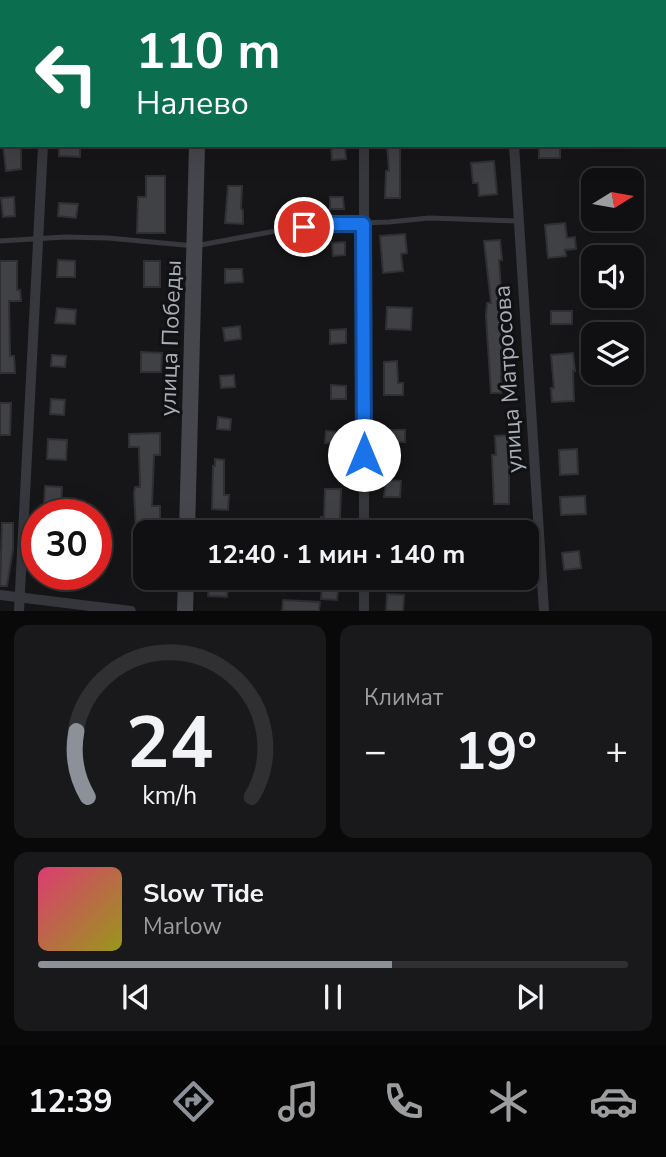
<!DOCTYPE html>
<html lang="ru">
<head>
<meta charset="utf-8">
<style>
	:root { --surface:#101012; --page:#19191b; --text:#f1f3f6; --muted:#9c9d9f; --line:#303032; --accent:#8c9099 }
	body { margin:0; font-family:"Nunito Sans",sans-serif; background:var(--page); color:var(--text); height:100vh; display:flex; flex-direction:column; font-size:26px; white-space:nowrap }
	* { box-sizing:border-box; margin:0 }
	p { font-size:23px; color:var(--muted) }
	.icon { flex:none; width:38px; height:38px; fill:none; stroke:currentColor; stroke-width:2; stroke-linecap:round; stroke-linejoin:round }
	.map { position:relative; height:611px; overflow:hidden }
	.sheet { display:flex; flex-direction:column; gap:14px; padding:14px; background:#09090a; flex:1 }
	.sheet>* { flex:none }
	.hud { position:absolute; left:0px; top:0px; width:667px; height:147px; box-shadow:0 7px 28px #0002,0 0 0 2px var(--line); background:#0b6e4f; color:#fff; overflow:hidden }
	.needle { width:46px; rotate:79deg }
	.controls { position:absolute; left:581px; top:168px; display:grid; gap:14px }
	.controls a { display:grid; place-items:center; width:63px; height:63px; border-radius:14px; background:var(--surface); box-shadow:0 7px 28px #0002,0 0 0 2px var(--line); font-size:35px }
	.speed { position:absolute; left:21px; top:499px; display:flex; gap:14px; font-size:35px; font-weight:700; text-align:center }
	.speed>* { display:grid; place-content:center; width:91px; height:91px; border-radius:50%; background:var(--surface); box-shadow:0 7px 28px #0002,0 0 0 2px var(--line); line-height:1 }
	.speed .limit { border:10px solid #d22; background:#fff; color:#111 }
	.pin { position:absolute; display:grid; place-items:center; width:60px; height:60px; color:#fff; margin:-30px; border:4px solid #fff; border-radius:50%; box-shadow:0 2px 7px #0007 }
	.me { position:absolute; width:77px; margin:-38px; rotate:0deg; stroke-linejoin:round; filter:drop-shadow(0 0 5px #0008) }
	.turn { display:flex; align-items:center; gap:24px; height:147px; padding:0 21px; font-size:32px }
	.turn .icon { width:91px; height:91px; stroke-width:2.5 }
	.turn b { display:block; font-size:49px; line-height:60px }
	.big { font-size:52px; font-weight:700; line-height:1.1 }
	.sheet .card { flex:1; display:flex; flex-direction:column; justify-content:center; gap:10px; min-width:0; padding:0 24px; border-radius:14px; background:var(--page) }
	.sheet .dial { align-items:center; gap:0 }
	.dial svg { height:182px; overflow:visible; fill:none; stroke:var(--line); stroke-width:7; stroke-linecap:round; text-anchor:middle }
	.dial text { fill:var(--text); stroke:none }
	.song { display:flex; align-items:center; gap:21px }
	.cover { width:84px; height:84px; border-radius:10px; background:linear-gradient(135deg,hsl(340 70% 55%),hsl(60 70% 35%)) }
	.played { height:7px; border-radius:4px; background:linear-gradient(90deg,var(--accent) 60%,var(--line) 60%) }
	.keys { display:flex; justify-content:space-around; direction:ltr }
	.heat { display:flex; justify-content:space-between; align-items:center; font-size:38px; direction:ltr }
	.sheet .tiles { flex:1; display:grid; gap:14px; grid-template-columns:1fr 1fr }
	.card:last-child { grid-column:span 2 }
	.trip { position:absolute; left:133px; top:520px; width:406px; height:70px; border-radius:14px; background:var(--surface); box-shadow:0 7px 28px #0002,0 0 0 2px var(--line); font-weight:700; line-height:70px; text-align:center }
	.dock { display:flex; height:112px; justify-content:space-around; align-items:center; background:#060607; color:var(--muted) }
	.dock .icon { width:49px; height:49px }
	.dock .selected { color:var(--accent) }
	.dock b { font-size:32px; color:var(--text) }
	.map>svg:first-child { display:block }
	.building { fill:#404145; stroke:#303034; stroke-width:2 }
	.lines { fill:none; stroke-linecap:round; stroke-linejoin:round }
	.lane { stroke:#37383d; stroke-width:5 }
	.street { stroke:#37383d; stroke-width:10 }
	.secondary { stroke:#45474d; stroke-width:16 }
	.route-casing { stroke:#114b97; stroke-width:18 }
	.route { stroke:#1a73e8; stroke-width:12 }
	.labels { text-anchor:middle; stroke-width:6; stroke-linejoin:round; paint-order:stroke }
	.street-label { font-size:23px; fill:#a8adb8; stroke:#111113 }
</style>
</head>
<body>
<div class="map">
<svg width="666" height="611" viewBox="0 0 666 611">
	<rect width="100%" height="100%" fill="#161618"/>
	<g class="building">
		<polygon points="3,145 21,145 21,169 6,171"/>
		<polygon points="59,145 80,145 80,157 59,156"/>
		<polygon points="387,145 400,145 400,198 385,198 386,171 389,171"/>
		<rect x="539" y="145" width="21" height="13"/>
		<polygon points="345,147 346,159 332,160 331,148"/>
		<polygon points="494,161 497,194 479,196 478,183 473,183 471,163"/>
		<polygon points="146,176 165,176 165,233 137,233 138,197 146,197"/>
		<polygon points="228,186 242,186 241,209 243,210 243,224 225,223"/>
		<polygon points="14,197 15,216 3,217 1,198"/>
		<polygon points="330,197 343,197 344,209 330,209"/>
		<polygon points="59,203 78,204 76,218 58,216"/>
		<polygon points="565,223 567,238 575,237 576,249 565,250 566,256 548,258 545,225"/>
		<polygon points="405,234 407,253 401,254 403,271 383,273 380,236"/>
		<polygon points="500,240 502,260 499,260 502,303 503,303 503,327 501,327 502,350 501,350 501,393 491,393 486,316 487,303 491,303 484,241"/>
		<polygon points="345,242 345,255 333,256 332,243"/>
		<polygon points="58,260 75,261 75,277 57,277"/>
		<polygon points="0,261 17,261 17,290 20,290 21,301 9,301 10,356 14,356 15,373 0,373"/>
		<rect x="144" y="261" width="16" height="26"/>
		<polygon points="225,269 242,269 243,282 225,283"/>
		<polygon points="387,307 412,308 411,330 386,329"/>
		<polygon points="57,308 76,310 75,324 55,323"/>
		<rect x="551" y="311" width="21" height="13"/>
		<polygon points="240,326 241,339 225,341 223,328"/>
		<polygon points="346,329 346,343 330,344 330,330"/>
		<polygon points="141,352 162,353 161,372 141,372"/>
		<polygon points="573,353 575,371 573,371 574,401 552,402 551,388 554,388 551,355"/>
		<polygon points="52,355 66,356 65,367 51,366"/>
		<polygon points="397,361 398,383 403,383 403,395 384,395 384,362"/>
		<polygon points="234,375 235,387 221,388 220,376"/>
		<polygon points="331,385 346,386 346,399 331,399"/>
		<polygon points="51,399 65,400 64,415 50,414"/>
		<polygon points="0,403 11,403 10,435 0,435"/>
		<polygon points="218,417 231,419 230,430 217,429"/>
		<rect x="385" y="430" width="20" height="12"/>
		<polygon points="326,431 343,432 342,444 325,443"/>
		<polygon points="160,433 160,455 154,455 152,506 160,506 160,531 145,532 145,561 134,560 136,532 134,493 135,487 140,487 139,447 129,447 129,434"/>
		<polygon points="509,435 509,504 494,504 492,455 496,455 495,436"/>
		<polygon points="48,439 67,440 66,460 47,459"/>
		<polygon points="577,449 578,474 560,475 559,450"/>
		<polygon points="215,459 224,460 224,495 229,495 228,510 212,509 213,466 215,466"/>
		<polygon points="386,480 401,481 400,497 384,497"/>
		<polygon points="45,486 62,487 61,507 44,506"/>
		<polygon points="325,489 341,489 340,519 343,519 342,531 320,529 321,517 324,517"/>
		<polygon points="585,496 586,514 561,515 560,497"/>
		<polygon points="2,523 13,523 13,549 7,586 0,586"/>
		<polygon points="579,551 581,568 564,570 562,553"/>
		<polygon points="323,578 339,579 337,600 321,599"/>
		<polygon points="209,584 228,585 227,597 208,596"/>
		<polygon points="387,594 404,595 403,611 386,611"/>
		<polygon points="283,600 320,602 319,611 282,611"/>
	</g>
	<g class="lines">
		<polyline class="lane" points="0,241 65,237 108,238 195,246 281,230 328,224 389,222 429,218 519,221"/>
		<g class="street">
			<polyline points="504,0 504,2"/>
			<polyline points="50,2 50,0"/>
			<polyline points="364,2 364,0"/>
			<polyline points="364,145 364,532"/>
			<polyline points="514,145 544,611"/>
			<polyline points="364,578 364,611"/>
			<polyline points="0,595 131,611"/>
			<polyline points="19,611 43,145"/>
		</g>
		<g class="secondary">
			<polyline points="201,0 201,2"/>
			<polyline points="187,532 197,145"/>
			<polyline points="185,611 186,578"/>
		</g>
	</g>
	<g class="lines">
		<g class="route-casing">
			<polyline id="route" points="304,227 328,224 363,224 364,455"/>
		</g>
		<use href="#route" class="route"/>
	</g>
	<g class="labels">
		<g class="street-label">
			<text transform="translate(170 338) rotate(-88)" y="8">улица Победы</text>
			<text transform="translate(508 379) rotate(-94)" y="8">улица Матросова</text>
		</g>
	</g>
</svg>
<div class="controls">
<a><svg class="needle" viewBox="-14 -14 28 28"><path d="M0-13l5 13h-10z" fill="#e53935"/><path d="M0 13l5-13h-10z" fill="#9c9d9f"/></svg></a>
<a><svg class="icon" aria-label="sound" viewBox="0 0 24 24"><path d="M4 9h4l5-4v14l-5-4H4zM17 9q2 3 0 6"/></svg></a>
<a><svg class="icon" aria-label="layers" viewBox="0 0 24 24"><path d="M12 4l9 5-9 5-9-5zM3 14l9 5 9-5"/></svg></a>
</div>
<div class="speed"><div class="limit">30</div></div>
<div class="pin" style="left:304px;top:227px;background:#d93025"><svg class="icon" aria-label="arrive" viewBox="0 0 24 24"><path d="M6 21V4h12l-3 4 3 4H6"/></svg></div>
<svg class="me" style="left:364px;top:455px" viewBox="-20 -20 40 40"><circle r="19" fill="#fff"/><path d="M0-13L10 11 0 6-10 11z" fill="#1a73e8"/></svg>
<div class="trip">12:40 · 1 мин · 140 m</div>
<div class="hud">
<div class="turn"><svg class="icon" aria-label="left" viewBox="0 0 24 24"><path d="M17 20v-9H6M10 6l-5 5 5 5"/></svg><div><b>110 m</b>Налево</div></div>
</div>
</div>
<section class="sheet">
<div class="tiles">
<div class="card dial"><svg viewBox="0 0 100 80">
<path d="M14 69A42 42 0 1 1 86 69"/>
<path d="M14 69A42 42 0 0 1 9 40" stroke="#8c9099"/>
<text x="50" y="56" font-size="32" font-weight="700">24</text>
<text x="50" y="72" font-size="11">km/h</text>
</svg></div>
<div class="card"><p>Климат</p>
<div class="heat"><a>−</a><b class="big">19°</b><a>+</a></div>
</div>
<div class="card">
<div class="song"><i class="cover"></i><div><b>Slow Tide</b><p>Marlow</p></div></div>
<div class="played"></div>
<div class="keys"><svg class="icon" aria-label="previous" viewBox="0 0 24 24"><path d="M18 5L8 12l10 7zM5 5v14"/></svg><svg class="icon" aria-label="pause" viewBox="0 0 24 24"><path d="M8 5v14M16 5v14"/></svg><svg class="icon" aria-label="next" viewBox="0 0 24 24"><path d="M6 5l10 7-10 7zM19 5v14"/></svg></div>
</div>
</div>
</section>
<nav class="dock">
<b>12:39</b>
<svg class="icon selected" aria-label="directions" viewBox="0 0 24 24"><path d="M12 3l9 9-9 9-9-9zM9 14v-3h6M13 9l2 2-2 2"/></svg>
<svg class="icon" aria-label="music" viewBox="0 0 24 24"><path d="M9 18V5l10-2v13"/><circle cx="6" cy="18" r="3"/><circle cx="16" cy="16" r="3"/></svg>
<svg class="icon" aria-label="phone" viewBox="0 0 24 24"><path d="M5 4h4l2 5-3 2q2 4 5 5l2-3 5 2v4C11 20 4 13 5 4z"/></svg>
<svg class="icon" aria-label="climate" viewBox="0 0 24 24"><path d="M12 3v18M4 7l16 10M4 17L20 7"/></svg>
<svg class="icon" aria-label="car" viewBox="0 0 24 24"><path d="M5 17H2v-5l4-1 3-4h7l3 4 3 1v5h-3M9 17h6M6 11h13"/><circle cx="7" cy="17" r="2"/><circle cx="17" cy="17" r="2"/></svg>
</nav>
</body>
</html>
